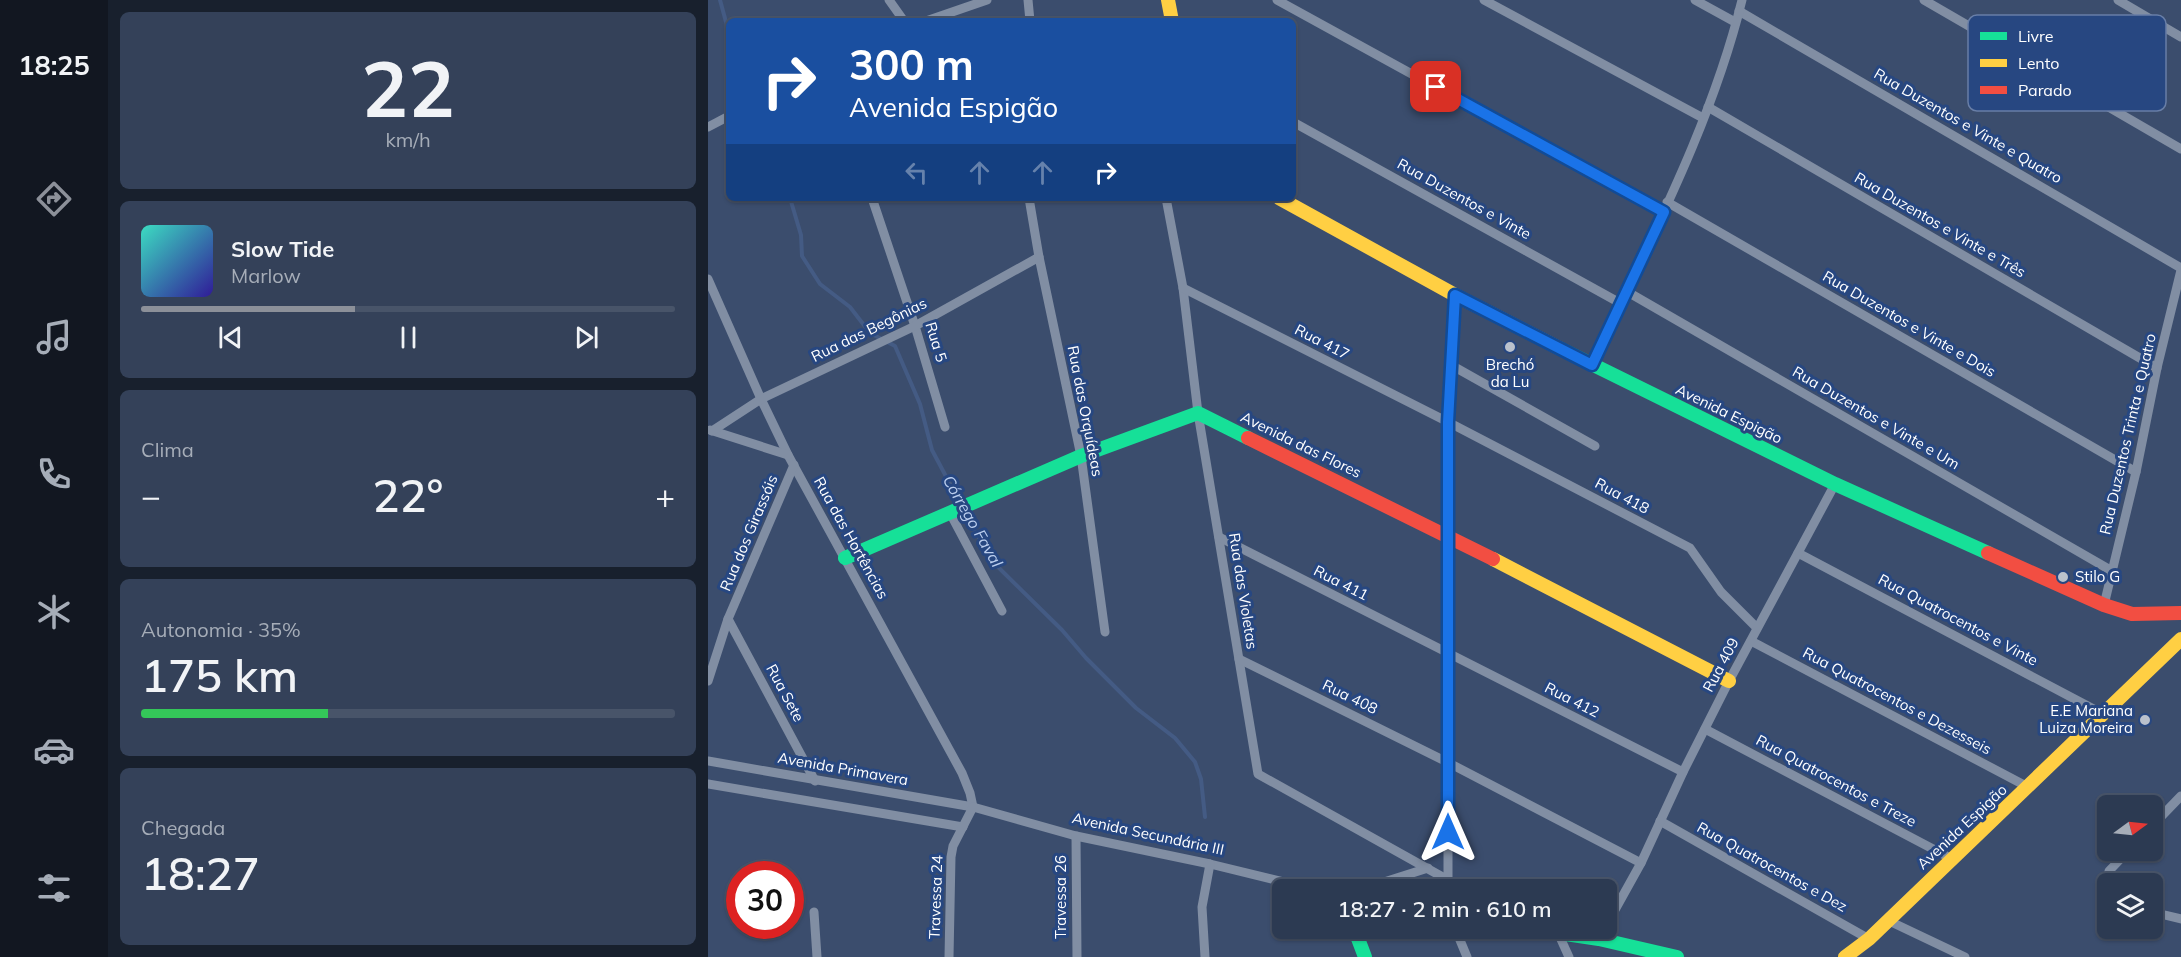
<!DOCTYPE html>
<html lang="pt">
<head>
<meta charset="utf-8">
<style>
	:root { --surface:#2c3a52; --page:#344159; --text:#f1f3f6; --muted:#a6adb8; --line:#485469; --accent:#8c9099 }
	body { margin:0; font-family:Mulish,sans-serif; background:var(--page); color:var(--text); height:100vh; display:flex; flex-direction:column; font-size:22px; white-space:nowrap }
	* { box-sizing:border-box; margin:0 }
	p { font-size:20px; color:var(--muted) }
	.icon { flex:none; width:33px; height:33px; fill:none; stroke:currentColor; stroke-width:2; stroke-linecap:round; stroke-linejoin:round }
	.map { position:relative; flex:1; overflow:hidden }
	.sheet { display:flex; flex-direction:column; gap:12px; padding:12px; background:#18202d; width:600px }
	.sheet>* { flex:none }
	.guide { position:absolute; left:18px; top:18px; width:570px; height:183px; border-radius:9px; box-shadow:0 2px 4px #0004,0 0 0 2px var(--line); background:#1a4fa0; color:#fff; overflow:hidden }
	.needle { width:39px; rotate:75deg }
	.tools { position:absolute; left:1389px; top:795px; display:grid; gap:12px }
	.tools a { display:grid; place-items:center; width:66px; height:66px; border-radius:9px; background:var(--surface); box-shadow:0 2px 4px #0004,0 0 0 2px var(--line); font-size:30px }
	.speed { position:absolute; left:18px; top:861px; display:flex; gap:12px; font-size:30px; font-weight:700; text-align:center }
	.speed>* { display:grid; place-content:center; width:78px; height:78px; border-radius:50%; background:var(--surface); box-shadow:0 2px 4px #0004,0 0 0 2px var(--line); line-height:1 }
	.speed .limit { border:9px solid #d22; background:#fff; color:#111 }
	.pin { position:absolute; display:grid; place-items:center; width:51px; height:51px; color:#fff; margin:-26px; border-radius:12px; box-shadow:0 3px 9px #0006 }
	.me { position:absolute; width:66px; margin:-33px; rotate:0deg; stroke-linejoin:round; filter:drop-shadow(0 0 4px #0008) }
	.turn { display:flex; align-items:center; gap:21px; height:126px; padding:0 24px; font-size:27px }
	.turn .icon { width:78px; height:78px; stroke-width:2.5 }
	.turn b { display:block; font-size:42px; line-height:51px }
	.lanes { display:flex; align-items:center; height:57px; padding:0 24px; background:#0003; justify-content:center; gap:30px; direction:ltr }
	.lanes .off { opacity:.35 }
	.big { font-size:45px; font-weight:600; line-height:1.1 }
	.sheet .card { flex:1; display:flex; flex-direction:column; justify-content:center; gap:9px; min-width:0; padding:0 21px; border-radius:9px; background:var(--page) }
	.sheet .dial { align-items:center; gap:0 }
	.dial b { font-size:78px; line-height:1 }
	.song { display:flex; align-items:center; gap:18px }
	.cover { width:72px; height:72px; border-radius:9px; background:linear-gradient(135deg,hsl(170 70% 55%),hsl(250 70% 35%)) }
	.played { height:6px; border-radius:3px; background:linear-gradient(90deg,var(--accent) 40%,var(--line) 40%) }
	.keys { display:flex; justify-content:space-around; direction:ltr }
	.heat { display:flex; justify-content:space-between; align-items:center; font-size:33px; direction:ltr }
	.charge { height:9px; border-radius:4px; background:linear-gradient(90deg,#34c759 35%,var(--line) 0) }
	.trip { position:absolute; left:564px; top:879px; width:345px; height:60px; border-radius:9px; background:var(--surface); box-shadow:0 2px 4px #0004,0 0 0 2px var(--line); font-weight:600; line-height:60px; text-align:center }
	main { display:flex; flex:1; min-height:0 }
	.tabs { display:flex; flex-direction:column; width:108px; justify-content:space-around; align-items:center; background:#121721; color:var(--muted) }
	.tabs .icon { width:42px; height:42px }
	.tabs .on { color:var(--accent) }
	.tabs b { font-size:27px; color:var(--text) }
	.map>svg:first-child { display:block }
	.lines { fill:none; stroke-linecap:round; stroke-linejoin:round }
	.stream { stroke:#445b84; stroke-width:4 }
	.street { stroke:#818ea3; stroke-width:9 }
	.fast { stroke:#16e098; stroke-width:14 }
	.slow { stroke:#ffcf43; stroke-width:14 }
	.jam { stroke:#f24e42; stroke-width:14 }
	.route-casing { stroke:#114b97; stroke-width:15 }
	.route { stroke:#1a73e8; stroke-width:10 }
	.poi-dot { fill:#bac1cc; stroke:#274781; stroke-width:2 }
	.labels { text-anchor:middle; stroke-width:6; stroke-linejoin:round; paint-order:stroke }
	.street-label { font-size:15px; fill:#fff; stroke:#274781 }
	.poi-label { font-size:15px; fill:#fff; stroke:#274781 }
	.water-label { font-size:16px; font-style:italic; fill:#bbceee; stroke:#274781 }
	.key { fill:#274781; stroke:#687ea7; stroke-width:1.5 }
	.key-label { font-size:16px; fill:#fff }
</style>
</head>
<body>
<main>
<nav class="tabs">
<b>18:25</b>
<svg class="icon on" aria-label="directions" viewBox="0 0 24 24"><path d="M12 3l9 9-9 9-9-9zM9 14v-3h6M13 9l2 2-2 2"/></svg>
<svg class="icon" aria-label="music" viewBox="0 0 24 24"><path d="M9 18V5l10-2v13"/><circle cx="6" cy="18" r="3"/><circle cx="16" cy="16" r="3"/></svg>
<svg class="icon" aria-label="phone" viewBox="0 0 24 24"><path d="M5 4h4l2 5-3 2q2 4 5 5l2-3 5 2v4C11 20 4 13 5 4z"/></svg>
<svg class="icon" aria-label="climate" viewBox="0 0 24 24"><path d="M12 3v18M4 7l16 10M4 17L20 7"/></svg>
<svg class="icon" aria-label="car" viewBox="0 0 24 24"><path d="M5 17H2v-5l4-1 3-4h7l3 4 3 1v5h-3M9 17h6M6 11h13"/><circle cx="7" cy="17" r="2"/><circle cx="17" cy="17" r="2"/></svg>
<svg class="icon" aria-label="filters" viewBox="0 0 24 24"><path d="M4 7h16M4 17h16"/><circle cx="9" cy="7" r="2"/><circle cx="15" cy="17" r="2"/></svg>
</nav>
<section class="sheet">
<div class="card dial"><b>22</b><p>km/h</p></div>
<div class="card">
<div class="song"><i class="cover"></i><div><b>Slow Tide</b><p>Marlow</p></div></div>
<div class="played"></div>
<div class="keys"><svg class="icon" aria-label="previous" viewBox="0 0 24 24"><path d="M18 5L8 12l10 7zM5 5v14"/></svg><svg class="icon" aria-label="pause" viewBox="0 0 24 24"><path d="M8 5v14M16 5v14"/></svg><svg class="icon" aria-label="next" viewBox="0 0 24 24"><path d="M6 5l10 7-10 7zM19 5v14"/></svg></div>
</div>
<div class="card"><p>Clima</p>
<div class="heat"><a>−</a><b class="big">22°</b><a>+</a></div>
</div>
<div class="card"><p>Autonomia · 35%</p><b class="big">175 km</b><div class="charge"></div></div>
<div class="card"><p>Chegada</p><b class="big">18:27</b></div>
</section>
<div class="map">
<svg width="1473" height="957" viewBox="0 0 1473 957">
	<rect width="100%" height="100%" fill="#3b4d6d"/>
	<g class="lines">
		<g class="stream">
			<polyline points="12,0 21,33"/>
			<polyline points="82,198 93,235 94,256 112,284 142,307 162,333 187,346 212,404 224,450 269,535 290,567 354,630 378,658 428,708 467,738 487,762 493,779 497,817"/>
		</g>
		<g class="street">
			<polyline points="181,0 196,21"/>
			<polyline points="320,0 322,21"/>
			<polyline points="569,0 955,212"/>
			<polyline points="776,0 995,118"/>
			<polyline points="987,0 1027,22"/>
			<polyline points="1216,0 1473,149"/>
			<polyline points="1410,0 1473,37"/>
			<polyline points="1031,11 1473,268"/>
			<polyline points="218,21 279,0"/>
			<polyline points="1000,107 1449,368"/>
			<polyline points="585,122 912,303"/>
			<polyline points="0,127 21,116"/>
			<polyline points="164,198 207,326 237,427"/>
			<polyline points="321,198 331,257 373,456 397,632"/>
			<polyline points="458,198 475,288 490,413 550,774 740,880"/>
			<polyline points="959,202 1428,472"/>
			<polyline points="0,279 53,399 80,455 254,773 262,793 265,807"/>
			<polyline points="475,288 740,422 982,548 1013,592 1049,628"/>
			<polyline points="918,291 1404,571"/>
			<polyline points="743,365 887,446"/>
			<path d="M884,365C938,247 1003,127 1034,0"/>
			<polyline points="2,430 80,455"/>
			<polyline points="4,431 53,399 207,326 331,257"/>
			<polyline points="242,513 294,611"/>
			<polyline points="511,537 975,772"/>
			<polyline points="1090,553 1395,714"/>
			<polyline points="1396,605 1428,472 1449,368 1473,270"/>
			<polyline points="20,619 107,781"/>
			<polyline points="1043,641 1320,787"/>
			<polyline points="531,659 739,762 933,863"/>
			<polyline points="0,681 20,619 86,465"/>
			<polyline points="997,729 1244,859"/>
			<polyline points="0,761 265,807 368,836 502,864 609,890"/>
			<polyline points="0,784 255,827"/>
			<polyline points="952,821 1161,939"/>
			<polyline points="1444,826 1473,796"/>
			<polyline points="368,836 369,957"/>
			<polyline points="1400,884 1401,871 1421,850"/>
			<polyline points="651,890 720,868"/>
			<polyline points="740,890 740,422 747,295"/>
			<polyline points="106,912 109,957"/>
			<polyline points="1444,912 1473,919"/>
			<polyline points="1179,920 1257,957"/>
			<polyline points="898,926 933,863 975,772 1021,681 1127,484"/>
			<polyline points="747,928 759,957"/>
			<polyline points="851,935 861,957"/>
			<polyline points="241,957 243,857 245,846 265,807"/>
			<polyline points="497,957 494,907 502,864"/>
		</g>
		<g class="fast">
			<polyline points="851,348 1127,484 1280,553"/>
			<polyline points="137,558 373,456 490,413 540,438"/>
			<polyline points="646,928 657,957"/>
			<polyline points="817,928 891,939 969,957"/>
		</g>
		<g class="slow">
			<polyline points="460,0 464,21"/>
			<polyline points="571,198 747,295 851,348"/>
			<polyline points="785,559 1021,681"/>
			<polyline points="1137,957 1161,939 1473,639"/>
		</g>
		<g class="jam">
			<polyline points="540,438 785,559"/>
			<polyline points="1280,553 1396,605 1424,614 1473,613"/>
		</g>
	</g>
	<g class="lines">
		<g class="route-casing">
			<polyline id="route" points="728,87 956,212 884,365 747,295 740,422 740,832"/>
		</g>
		<use href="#route" class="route"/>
	</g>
	<g class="poi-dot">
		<circle cx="802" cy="347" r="6"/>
		<circle cx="1355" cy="577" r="6"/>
		<circle cx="1437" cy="720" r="6"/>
	</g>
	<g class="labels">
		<g class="street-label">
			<text transform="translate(1260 126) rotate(30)" y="5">Rua Duzentos e Vinte e Quatro</text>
			<text transform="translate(756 199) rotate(29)" y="5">Rua Duzentos e Vinte</text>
			<text transform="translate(1232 225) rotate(30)" y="5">Rua Duzentos e Vinte e Três</text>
			<text transform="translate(1201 324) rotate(30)" y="5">Rua Duzentos e Vinte e Dois</text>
			<text transform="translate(161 330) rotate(-26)" y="5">Rua das Begônias</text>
			<text transform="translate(228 342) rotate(73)" y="5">Rua 5</text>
			<text transform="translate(614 342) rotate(27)" y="5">Rua 417</text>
			<text transform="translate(377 411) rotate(79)" y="5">Rua das Orquídeas</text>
			<text transform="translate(1021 414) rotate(26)" y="5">Avenida Espigão</text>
			<text transform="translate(1168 418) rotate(30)" y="5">Rua Duzentos e Vinte e Um</text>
			<text transform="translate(1420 434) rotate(-77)" y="5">Rua Duzentos Trinta e Quatro</text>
			<text transform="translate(593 445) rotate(26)" y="5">Avenida das Flores</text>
			<text transform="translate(914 496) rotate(28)" y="5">Rua 418</text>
			<text transform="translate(41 533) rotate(-67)" y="5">Rua dos Girassóis</text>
			<text transform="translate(143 538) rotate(61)" y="5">Rua das Hortências</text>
			<text transform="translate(633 583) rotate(27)" y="5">Rua 411</text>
			<text transform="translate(535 591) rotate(81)" y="5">Rua das Violetas</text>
			<text transform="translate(1250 620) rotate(28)" y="5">Rua Quatrocentos e Vinte</text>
			<text transform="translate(1013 665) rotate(-62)" y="5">Rua 409</text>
			<text transform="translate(77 693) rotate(62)" y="5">Rua Sete</text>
			<text transform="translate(642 697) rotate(26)" y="5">Rua 408</text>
			<text transform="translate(864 700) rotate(27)" y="5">Rua 412</text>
			<text transform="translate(1189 701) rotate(28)" y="5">Rua Quatrocentos e Dezesseis</text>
			<text transform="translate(135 769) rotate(10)" y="5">Avenida Primavera</text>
			<text transform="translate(1128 781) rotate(28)" y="5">Rua Quatrocentos e Treze</text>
			<text transform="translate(1254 827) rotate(-43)" y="5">Avenida Espigão</text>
			<text transform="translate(440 834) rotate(12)" y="5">Avenida Secundária III</text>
			<text transform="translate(1064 867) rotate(29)" y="5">Rua Quatrocentos e Dez</text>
			<text transform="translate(228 897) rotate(-88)" y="5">Travessa 24</text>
			<text transform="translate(353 897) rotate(-90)" y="5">Travessa 26</text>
		</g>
		<g class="poi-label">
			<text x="802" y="370">Brechó<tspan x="802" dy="17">da Lu</tspan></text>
			<text x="1367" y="582" text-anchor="start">Stilo G</text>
			<text x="1425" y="716" text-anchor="end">E.E Mariana<tspan x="1425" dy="17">Luiza Moreira</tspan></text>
		</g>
		<g class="water-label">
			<text transform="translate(265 521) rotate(60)" y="6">Córrego Faval</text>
		</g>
	</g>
	<rect x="1260" y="15" width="198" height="96" rx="9" class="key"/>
	<rect x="1272" y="32" width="27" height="8" fill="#16e098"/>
	<rect x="1272" y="59" width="27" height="8" fill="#ffcf43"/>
	<rect x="1272" y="86" width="27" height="8" fill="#f24e42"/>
	<g class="key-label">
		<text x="1310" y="42">Livre</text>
		<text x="1310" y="69">Lento</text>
		<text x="1310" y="96">Parado</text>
	</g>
</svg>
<div class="tools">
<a><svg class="needle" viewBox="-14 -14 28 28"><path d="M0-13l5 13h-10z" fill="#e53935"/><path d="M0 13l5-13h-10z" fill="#a6adb8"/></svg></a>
<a><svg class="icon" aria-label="layers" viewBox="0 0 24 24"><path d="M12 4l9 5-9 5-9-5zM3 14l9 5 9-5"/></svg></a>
</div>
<div class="speed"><div class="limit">30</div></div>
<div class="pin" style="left:728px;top:87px;background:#d93025"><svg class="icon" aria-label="arrive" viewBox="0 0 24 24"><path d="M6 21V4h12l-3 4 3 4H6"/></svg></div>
<svg class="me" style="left:740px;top:832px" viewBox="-20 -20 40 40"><path d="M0-17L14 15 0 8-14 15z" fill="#1a73e8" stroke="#fff" stroke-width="4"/></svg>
<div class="trip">18:27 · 2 min · 610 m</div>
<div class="guide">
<div class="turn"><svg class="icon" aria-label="right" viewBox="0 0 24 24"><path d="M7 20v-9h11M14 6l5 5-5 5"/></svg><div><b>300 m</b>Avenida Espigão</div></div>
<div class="lanes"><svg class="icon off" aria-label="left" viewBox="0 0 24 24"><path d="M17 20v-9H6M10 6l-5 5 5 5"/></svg><svg class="icon off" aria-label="ahead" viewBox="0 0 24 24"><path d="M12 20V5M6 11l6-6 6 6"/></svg><svg class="icon off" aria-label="ahead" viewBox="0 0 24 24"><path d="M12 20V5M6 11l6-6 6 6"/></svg><svg class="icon" aria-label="right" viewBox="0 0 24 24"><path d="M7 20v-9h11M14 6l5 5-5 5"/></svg></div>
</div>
</div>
</main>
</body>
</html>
